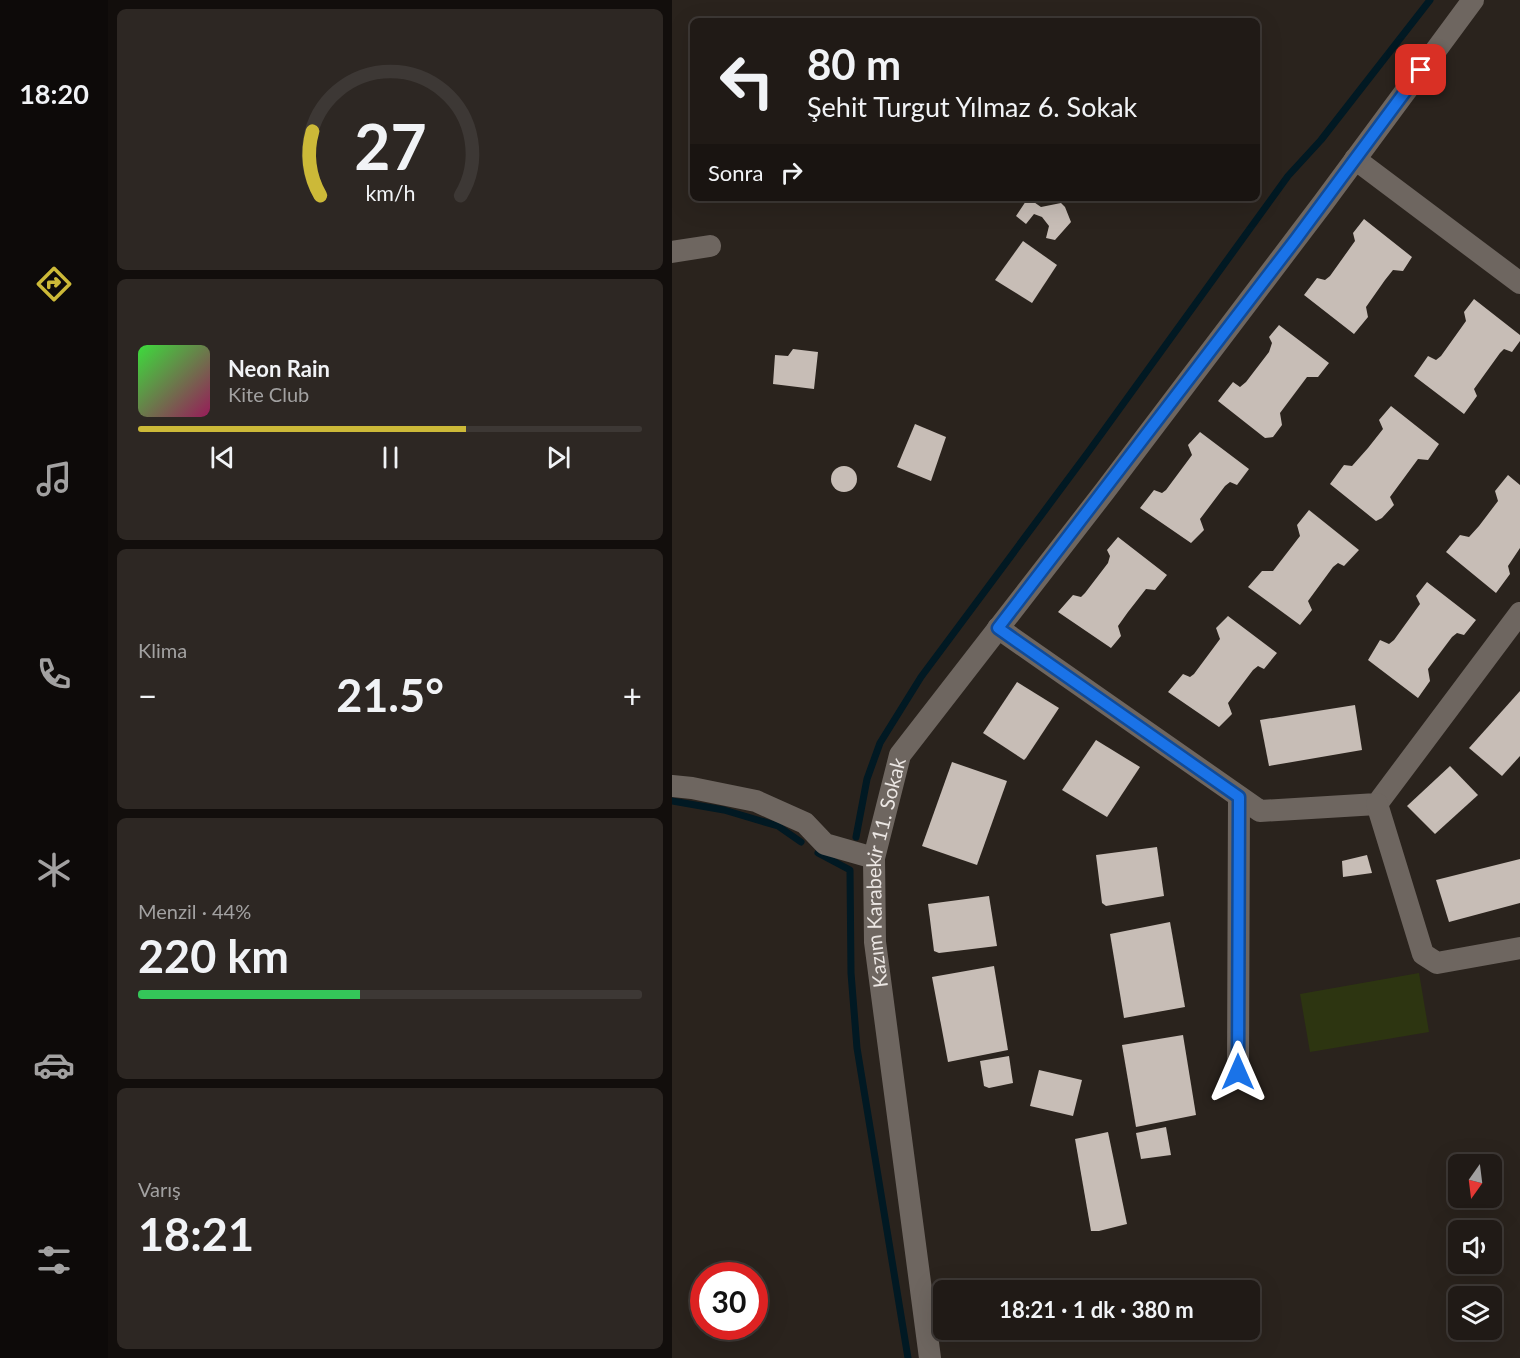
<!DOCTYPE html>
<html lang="tr">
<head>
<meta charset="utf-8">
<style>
	:root { --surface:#201a16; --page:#2d2723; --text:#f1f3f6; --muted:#a2a1a1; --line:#3d3835; --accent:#ccb938 }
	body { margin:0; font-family:Lato,sans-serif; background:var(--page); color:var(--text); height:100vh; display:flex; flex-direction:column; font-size:22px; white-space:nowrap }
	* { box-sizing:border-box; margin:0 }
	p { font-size:20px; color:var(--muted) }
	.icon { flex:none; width:33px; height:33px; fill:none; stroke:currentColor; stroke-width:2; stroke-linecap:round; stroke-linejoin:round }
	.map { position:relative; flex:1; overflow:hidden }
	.sheet { display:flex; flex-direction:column; gap:9px; padding:9px; background:#120e0c; width:564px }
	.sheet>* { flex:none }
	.banner { position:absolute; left:18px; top:18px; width:570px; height:183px; border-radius:9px; box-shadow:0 6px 24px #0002,0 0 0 2px var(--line); background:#201a16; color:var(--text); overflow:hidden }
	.needle { width:39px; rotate:194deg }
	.tools { position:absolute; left:776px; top:1154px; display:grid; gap:12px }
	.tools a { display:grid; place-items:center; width:54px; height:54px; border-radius:9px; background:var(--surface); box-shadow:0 6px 24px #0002,0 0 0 2px var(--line); font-size:30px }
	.speed { position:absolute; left:18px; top:1262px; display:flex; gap:12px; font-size:30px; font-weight:700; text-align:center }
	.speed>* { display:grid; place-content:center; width:78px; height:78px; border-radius:50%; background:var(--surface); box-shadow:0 6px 24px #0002,0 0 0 2px var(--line); line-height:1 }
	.speed .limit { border:9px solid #d22; background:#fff; color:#111 }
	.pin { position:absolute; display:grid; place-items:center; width:51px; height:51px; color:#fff; margin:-26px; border-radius:12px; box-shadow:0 3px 9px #0006 }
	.me { position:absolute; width:66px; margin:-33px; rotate:0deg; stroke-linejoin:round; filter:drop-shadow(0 0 4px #0008) }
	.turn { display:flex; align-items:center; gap:21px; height:126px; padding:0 18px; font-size:27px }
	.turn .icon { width:78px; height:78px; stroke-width:2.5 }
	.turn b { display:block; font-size:42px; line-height:51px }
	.then { display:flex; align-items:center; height:57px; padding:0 18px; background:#0003; gap:12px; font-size:22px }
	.big { font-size:45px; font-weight:700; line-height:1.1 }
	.sheet .tile { flex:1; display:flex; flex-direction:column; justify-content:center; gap:9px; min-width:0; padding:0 21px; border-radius:9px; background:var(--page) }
	.sheet .dial { align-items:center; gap:0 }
	.dial svg { height:156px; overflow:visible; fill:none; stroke:var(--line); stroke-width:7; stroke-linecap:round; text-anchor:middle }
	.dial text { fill:var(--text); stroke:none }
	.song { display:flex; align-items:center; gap:18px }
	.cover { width:72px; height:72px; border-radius:9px; background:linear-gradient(135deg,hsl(120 70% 55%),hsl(330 70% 35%)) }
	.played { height:6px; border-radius:3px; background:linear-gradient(90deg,var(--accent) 65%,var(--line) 65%) }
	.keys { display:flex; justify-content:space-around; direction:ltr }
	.heat { display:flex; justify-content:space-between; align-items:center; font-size:33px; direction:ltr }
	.charge { height:9px; border-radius:4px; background:linear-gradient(90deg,#34c759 44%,var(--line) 0) }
	.trip { position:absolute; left:261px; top:1280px; width:327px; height:60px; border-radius:9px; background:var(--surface); box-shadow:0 6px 24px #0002,0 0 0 2px var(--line); font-weight:700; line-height:60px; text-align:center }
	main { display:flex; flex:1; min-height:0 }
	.dock { display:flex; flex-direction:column; width:108px; justify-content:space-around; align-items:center; background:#0d0a09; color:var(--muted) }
	.dock .icon { width:42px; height:42px }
	.dock .active { color:var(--accent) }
	.dock b { font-size:27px; color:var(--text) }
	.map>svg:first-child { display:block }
	.green { fill:#2d3511 }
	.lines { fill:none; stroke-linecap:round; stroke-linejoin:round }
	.stream { stroke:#011923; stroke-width:7 }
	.building { fill:#c7bdb6 }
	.minor { stroke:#6e6660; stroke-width:22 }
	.route-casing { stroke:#114b97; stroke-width:15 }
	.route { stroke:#1a73e8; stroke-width:10 }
	.labels { text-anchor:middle; stroke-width:6; stroke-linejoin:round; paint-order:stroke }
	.street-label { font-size:20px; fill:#ebe6e3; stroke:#100d0a }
</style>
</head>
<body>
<main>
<nav class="dock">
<b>18:20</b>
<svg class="icon active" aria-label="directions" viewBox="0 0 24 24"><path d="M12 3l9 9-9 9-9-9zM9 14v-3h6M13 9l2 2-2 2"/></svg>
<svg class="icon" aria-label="music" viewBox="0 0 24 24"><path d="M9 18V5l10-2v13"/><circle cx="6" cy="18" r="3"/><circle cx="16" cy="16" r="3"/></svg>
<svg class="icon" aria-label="phone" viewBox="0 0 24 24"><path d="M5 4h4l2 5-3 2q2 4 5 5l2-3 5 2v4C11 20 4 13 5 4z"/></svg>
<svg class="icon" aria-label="climate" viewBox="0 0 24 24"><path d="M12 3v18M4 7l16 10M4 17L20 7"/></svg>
<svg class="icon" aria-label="car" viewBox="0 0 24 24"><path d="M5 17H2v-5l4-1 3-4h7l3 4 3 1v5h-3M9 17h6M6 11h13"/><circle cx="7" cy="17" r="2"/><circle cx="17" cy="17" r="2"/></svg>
<svg class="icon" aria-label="filters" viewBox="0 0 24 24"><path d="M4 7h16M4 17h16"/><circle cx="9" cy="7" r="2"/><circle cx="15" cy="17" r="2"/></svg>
</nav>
<section class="sheet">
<div class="tile dial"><svg viewBox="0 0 100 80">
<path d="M14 69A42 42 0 1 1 86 69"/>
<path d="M14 69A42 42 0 0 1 10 36" stroke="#ccb938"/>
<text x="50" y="56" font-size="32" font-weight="700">27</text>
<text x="50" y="72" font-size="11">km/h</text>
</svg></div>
<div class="tile">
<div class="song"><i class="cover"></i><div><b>Neon Rain</b><p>Kite Club</p></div></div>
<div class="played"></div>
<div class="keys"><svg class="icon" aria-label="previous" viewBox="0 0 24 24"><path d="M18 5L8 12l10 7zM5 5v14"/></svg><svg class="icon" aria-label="pause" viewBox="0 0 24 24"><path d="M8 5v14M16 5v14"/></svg><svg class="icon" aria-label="next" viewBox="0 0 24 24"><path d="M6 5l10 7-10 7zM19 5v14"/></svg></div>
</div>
<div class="tile"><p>Klima</p>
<div class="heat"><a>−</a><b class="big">21.5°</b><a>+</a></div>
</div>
<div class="tile"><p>Menzil · 44%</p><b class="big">220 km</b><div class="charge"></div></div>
<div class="tile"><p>Varış</p><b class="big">18:21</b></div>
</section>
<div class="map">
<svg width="848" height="1358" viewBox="0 0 848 1358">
	<rect width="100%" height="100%" fill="#2a231d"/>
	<polygon class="green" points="747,973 757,1032 638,1052 628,994"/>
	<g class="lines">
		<g class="stream">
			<polyline points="0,801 52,810 106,826 129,842"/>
			<polyline points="184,837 195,779 208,743 249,677 417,451 616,176 649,140 758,0"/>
			<polyline points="146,853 178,870 179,973 185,1048 236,1358"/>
		</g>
	</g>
	<g class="building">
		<polygon points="356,198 369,207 389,203 393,207 399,222 383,240 374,238 377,226 370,217 362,214 354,224 344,216"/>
		<polygon points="692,219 740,257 731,271 721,270 713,280 694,307 696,317 682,334 632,295 645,278 653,280 658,276 683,241 681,233"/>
		<polygon points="351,241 385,265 360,303 323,280"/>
		<polygon points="802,299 848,335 848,341 840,352 832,349 828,353 802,389 805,396 792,414 742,376 756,356 764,360 769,356 794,321 792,312"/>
		<polygon points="607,325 657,363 646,377 635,377 608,413 610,425 601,437 593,438 546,401 561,382 568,387 574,382 597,352 600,343 597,337"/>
		<polygon points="121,349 146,352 142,389 101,384 103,355 116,356"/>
		<polygon points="719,406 767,444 756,460 746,459 718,497 722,505 710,518 704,521 658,484 672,465 680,466 696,448 711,429 707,420"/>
		<polygon points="243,424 274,437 259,481 225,467"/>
		<polygon points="528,432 577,469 565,485 558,482 553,486 528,519 532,530 519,543 468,508 482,490 490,493 494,490 520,455 516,445"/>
		<circle cx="172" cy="479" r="13"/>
		<polygon points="836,475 848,485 848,548 836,566 838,574 824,593 774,552 788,535 797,537 807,526 826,501 823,491"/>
		<polygon points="637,510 687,550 672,566 666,563 661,567 636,601 640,610 628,625 576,587 590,571 601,571 628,536 625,525"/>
		<polygon points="446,537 495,575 483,590 474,589 456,612 446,626 449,636 439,648 386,612 401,595 409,597 413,593 436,563 438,556 435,550"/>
		<polygon points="755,582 804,620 792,635 785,633 780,637 756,669 758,681 746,698 696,660 708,640 717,644 722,640 748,604 744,596"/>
		<polygon points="556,616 605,653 592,669 586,666 581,670 556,703 560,714 547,727 496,692 511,674 518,677 522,674 548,639 544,628"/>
		<polygon points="345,682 387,708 354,758 352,760 311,733"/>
		<polygon points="848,691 848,756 830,776 797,748"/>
		<polygon points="683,705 690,750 597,766 588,720"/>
		<polygon points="424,740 468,767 435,817 390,790"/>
		<polygon points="280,762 335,781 305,865 250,846"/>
		<polygon points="778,766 806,795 763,834 735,806"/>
		<polygon points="485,847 492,896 434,906 430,903 424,855"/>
		<polygon points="695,855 700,873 671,877 670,861"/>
		<polygon points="848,859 848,903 777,922 764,880"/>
		<polygon points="317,896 325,946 267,953 262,951 256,904"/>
		<polygon points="498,922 513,1007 452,1018 438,934"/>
		<polygon points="322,966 336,1050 276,1062 260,977"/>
		<polygon points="511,1035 524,1115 464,1127 450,1045"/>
		<polygon points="337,1056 341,1083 317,1088 312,1086 308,1061"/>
		<polygon points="367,1070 410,1080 401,1116 358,1106"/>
		<polygon points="494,1127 499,1155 469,1159 464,1133"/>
		<polygon points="436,1132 455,1224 427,1231 419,1231 403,1139"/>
	</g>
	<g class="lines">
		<g class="minor">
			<polyline points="683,159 848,283"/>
			<polyline points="0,252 38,246"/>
			<polyline points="326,628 588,811 705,804 848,613"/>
			<polyline points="0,786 20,788 84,801 133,823 153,844 202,858"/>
			<polyline points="705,804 751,954 765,963 848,948"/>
			<polyline points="566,1072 567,797"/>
			<path id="s1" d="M258,1358L203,942L202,858L228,755L432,492L651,203L801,0"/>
		</g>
	</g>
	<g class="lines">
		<g class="route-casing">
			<polyline id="route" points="566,1072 567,797 326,628 624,239 749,70"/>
		</g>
		<use href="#route" class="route"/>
	</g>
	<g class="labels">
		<g class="street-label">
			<text dy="7" stroke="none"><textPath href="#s1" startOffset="490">Kazım Karabekir 11. Sokak</textPath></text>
		</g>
	</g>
</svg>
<div class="tools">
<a><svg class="needle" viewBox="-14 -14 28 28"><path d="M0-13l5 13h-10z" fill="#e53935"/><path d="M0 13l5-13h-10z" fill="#a2a1a1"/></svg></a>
<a><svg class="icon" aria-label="sound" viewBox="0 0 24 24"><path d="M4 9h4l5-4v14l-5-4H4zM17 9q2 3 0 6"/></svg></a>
<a><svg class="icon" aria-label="layers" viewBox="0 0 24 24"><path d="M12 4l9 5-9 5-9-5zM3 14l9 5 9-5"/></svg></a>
</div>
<div class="speed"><div class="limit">30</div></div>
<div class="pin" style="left:749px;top:70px;background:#d93025"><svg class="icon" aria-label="arrive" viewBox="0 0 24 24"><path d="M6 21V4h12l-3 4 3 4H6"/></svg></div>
<svg class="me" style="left:566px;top:1072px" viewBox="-20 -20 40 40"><path d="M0-17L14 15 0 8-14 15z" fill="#1a73e8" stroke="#fff" stroke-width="4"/></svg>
<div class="trip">18:21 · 1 dk · 380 m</div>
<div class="banner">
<div class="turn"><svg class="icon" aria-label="left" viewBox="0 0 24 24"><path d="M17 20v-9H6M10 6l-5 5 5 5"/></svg><div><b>80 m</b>Şehit Turgut Yılmaz 6. Sokak</div></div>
<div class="then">Sonra<svg class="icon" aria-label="right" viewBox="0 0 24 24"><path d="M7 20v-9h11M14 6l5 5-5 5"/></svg></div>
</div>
</div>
</main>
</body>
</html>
